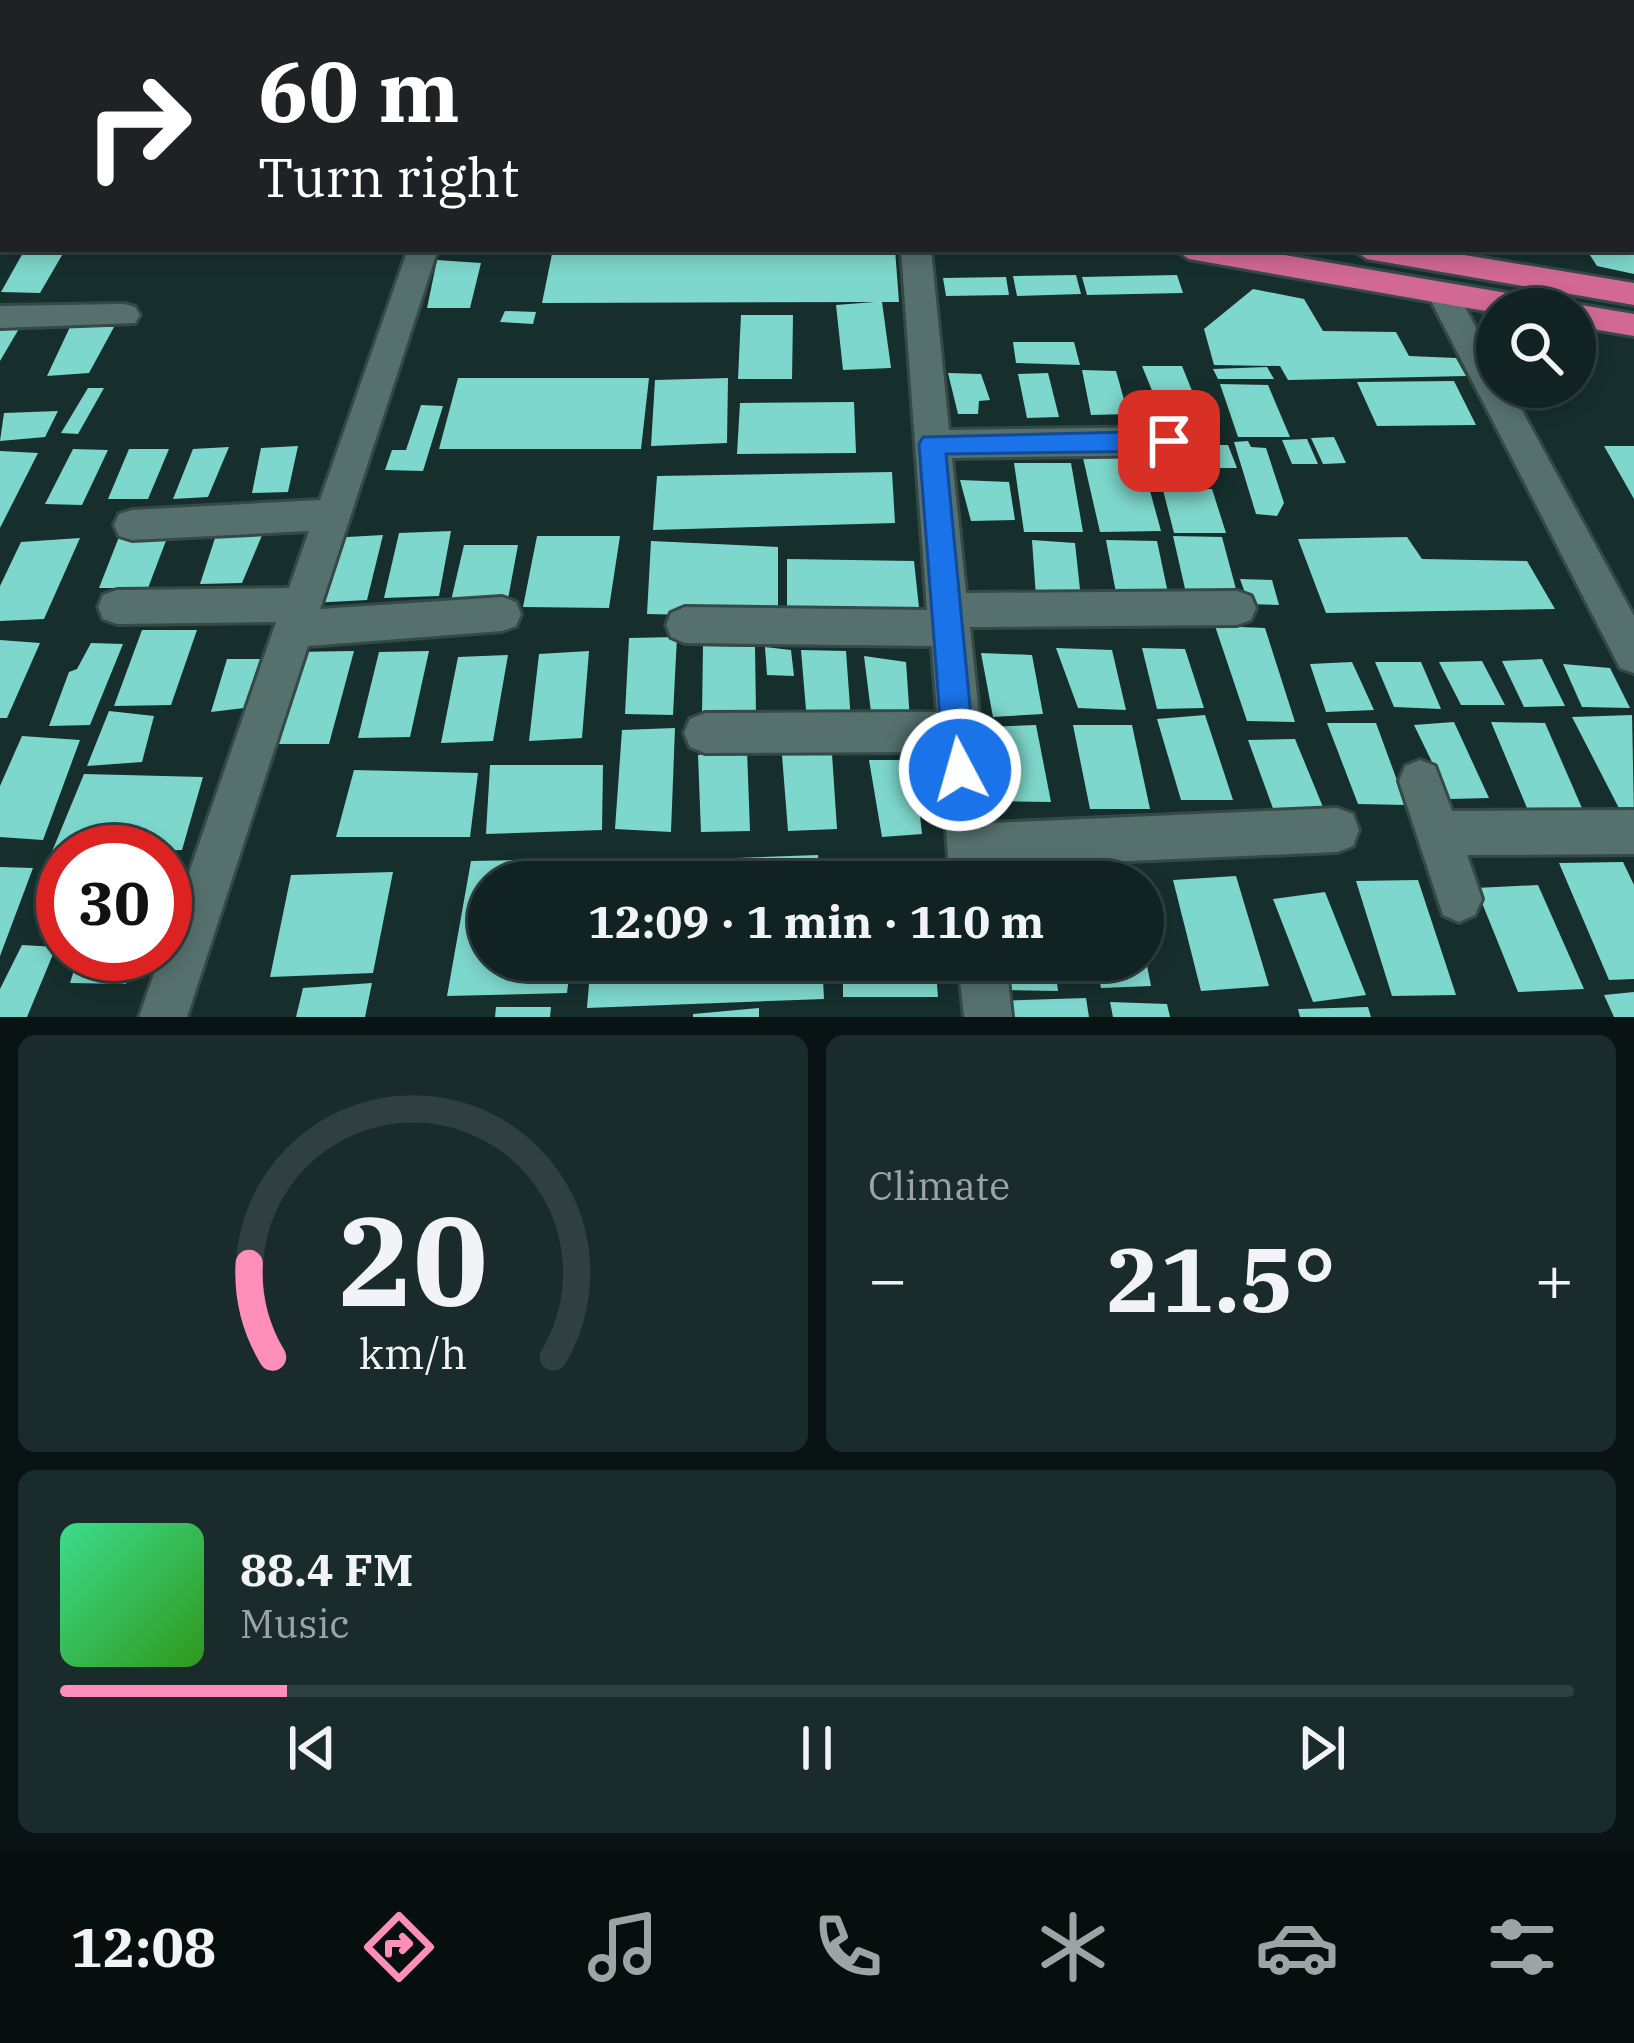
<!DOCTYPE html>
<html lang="en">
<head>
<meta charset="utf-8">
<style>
	:root { --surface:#102322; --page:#192b2a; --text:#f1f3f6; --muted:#9ca4a5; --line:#304040; --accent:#ff8eb9 }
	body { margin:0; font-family:"IBM Plex Serif",serif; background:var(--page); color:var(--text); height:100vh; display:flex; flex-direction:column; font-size:45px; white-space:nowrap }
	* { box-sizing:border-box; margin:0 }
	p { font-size:39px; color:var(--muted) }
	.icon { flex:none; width:66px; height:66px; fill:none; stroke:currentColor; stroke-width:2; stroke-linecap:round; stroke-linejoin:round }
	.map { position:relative; height:1017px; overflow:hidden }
	.sheet { display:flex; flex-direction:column; gap:18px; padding:18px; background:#091313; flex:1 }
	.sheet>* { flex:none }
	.guide { position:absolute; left:0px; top:0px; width:1635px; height:252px; box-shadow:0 6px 18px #0003,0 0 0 3px var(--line); background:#202124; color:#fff; overflow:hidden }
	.buttons { position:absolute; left:1476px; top:288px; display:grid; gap:24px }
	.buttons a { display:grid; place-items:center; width:120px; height:120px; border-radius:50%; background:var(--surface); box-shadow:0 6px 18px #0003,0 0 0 3px var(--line); font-size:60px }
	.speed { position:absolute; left:36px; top:825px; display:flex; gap:24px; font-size:60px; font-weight:700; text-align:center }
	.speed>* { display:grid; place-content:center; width:156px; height:156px; border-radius:50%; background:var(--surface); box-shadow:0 6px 18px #0003,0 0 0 3px var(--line); line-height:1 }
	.speed .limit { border:18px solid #d22; background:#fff; color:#111 }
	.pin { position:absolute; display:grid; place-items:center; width:102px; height:102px; color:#fff; margin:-51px; border-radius:24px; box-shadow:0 6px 18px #0006 }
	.me { position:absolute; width:132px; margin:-66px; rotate:354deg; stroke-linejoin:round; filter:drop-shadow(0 0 9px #0008) }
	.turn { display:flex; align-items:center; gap:42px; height:252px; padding:0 60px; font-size:54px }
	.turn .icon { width:156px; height:156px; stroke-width:2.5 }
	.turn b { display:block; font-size:84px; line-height:102px }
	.big { font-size:90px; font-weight:700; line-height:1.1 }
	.sheet .tile { flex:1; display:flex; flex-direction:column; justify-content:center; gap:18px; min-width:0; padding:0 42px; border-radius:18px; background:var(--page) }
	.sheet .dial { align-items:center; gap:0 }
	.dial svg { height:312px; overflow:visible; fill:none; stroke:var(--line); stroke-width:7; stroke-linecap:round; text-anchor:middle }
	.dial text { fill:var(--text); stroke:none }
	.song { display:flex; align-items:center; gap:36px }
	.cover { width:144px; height:144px; border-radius:18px; background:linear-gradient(135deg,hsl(150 70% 55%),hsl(110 70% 35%)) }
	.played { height:12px; border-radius:6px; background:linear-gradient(90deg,var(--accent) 15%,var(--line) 15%) }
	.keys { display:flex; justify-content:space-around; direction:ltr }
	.heat { display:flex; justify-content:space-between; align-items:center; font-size:66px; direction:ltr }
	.sheet .tiles { flex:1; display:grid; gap:18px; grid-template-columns:1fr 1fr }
	.tile:last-child { grid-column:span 2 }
	.trip { position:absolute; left:468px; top:861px; width:696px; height:120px; border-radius:60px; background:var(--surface); box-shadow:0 6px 18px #0003,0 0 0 3px var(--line); font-weight:700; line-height:120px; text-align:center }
	.tab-bar { display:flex; height:192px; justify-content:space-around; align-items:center; background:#060e0e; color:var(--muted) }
	.tab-bar .icon { width:84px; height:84px }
	.tab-bar .on { color:var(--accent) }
	.tab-bar b { font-size:54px; color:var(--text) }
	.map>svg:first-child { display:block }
	.building { fill:#7ed7cc }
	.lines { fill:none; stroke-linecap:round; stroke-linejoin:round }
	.minor-casing { stroke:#354947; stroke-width:6 }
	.highway-casing { stroke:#354947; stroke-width:6 }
	.minor { fill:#56716d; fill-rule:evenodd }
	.highway { fill:#d16992; fill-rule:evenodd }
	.route { fill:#1a73e8; stroke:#114b97; stroke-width:3 }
</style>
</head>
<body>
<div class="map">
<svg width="1634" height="1017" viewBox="0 0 1634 1017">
	<rect width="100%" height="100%" fill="#162f2d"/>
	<g class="building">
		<polygon points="553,249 895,249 899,302 882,302 891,368 843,370 836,305 875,302 542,303"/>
		<polygon points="1586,249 1634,249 1634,274 1597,266"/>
		<polygon points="65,250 40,293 1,292 24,251"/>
		<polygon points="437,260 481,263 470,308 427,308"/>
		<polygon points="1076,275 1081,294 1017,296 1013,276"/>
		<polygon points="1177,275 1183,293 1087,295 1082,277"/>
		<polygon points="1006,277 1009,295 946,296 943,278"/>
		<polygon points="1253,289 1304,299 1323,331 1396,332 1409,356 1456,358 1466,376 1288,380 1280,366 1214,365 1204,329"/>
		<polygon points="505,311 536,312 533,324 500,322"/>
		<polygon points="741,315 793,315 792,379 738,379"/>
		<polygon points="0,327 20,327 0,361"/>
		<polygon points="70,327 114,327 89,373 47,376"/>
		<polygon points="1013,342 1074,342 1080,365 1016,363"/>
		<polygon points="1142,366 1182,366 1201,413 1162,415"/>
		<polygon points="1267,367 1274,379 1218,379 1213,369"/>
		<polygon points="1082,370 1116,371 1128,414 1091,415"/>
		<polygon points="948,373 981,374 990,400 979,401 978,414 958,414"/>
		<polygon points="1048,373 1059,417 1027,418 1018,374"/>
		<polygon points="458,378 649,378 641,449 439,449"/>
		<polygon points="728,378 727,443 651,446 655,380"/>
		<polygon points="1454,381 1476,425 1377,426 1357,382"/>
		<polygon points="1220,384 1268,385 1290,437 1238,437"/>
		<polygon points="88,388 104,388 78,434 61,433"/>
		<polygon points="854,402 856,453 737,454 740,403"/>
		<polygon points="421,405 443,406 423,471 385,470 392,450 406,450"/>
		<polygon points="58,411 45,437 0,441 4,413"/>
		<polygon points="1334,437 1346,463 1323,464 1311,438"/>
		<polygon points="1307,439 1318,464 1292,464 1282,440"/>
		<polygon points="1248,441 1251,447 1266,448 1284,503 1277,516 1256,514 1234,442"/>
		<polygon points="1204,445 1228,445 1237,468 1214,468"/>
		<polygon points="298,446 288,492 252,493 261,448"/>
		<polygon points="1604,446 1634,446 1634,499"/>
		<polygon points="229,447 208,497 173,499 193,449"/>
		<polygon points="73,449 108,450 82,505 45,504"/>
		<polygon points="129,449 169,449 148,499 108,499"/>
		<polygon points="0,451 38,453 0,528"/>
		<polygon points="1083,458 1141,458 1161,531 1100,532"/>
		<polygon points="1014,463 1071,463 1083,532 1024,532"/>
		<polygon points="892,472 895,523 653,530 657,476"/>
		<polygon points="960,480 1009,482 1015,520 971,521"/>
		<polygon points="1212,489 1226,533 1174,533 1163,490"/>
		<polygon points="451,531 439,596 384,598 399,533"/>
		<polygon points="263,533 242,583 200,584 216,535"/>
		<polygon points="383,535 367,600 311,603 329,538"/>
		<polygon points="537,536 620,536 609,608 523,607"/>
		<polygon points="1173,536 1222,537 1237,593 1186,593"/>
		<polygon points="119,537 167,538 148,588 99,588"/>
		<polygon points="1407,537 1422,559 1527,561 1555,609 1326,613 1298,539"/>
		<polygon points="80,538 44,619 0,621 0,586 21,542"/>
		<polygon points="1032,540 1075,543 1081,599 1036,597"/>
		<polygon points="1106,540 1157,541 1169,598 1117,598"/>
		<polygon points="651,541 778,547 778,617 647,614"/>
		<polygon points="464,545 518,545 507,604 450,605"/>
		<polygon points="787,559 914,561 920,617 787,618"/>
		<polygon points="1240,579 1272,580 1279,605 1249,604"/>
		<polygon points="1215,626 1265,628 1295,722 1247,721"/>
		<polygon points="142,630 197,630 171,705 114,706"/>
		<polygon points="677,637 673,715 625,714 629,638"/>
		<polygon points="0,640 40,643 7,718 0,718"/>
		<polygon points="91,643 123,644 90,725 49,726 69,672 77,669"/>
		<polygon points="703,646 755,647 756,714 702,714"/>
		<polygon points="765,647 791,650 794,676 767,675"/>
		<polygon points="1056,648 1112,650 1126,710 1078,708"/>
		<polygon points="1142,648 1185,649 1204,708 1157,709"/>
		<polygon points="801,650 846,651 851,721 807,722"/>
		<polygon points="354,651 329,744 262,744 291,652"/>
		<polygon points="429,651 410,737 358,738 379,652"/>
		<polygon points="589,651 582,738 529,741 539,654"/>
		<polygon points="981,653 1032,655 1043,714 993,717"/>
		<polygon points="508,655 493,741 441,743 458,657"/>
		<polygon points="864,656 906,662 910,721 872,720"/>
		<polygon points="227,659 260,659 244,708 211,712"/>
		<polygon points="1542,659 1565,706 1524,707 1502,661"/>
		<polygon points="1482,661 1505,705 1461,705 1439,662"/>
		<polygon points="1352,662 1374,710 1326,712 1310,664"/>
		<polygon points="1375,662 1421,662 1441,709 1394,707"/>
		<polygon points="1563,664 1610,668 1630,708 1582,707"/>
		<polygon points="109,711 154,716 142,762 87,766"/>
		<polygon points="1205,715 1233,800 1181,800 1157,719"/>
		<polygon points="1632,715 1634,816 1623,816 1572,717"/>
		<polygon points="1454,722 1489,798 1450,799 1414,725"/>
		<polygon points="1491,722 1545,723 1582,808 1527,808"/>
		<polygon points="1327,723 1376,723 1406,805 1358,804"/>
		<polygon points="1036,725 1051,802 995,801 983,727"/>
		<polygon points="1073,725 1132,725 1150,809 1090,809"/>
		<polygon points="675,728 671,832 615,829 622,730"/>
		<polygon points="22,736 80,740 43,840 0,837 0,786"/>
		<polygon points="1295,739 1325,812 1275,814 1248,740"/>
		<polygon points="747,750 750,831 701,832 698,755"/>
		<polygon points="832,754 837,829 788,831 782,755"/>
		<polygon points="869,760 914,760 922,834 882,837"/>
		<polygon points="490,765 603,765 602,830 486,834"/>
		<polygon points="354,770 478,773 470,837 336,837"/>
		<polygon points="84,774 203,777 182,850 51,854"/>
		<polygon points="818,855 819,882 598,882 599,863"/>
		<polygon points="582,859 580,882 489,882 489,960 571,960 567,993 447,996 471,861"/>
		<polygon points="1623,862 1634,885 1634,979 1609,980 1559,863"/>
		<polygon points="0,867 33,868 0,956"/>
		<polygon points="393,872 373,973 270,977 291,875"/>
		<polygon points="1236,876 1269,986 1201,991 1173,880"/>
		<polygon points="1418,880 1456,995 1392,996 1356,881"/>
		<polygon points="1538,885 1584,989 1518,992 1476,888"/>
		<polygon points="1325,892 1366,995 1313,1002 1273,899"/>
		<polygon points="22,945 56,947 27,1017 0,1017 0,989"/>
		<polygon points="79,954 135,954 126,984 70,983"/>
		<polygon points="591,960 822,960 824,999 587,1008"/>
		<polygon points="843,960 935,960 938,997 843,997"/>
		<polygon points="1000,960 1054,960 1058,991 1003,990"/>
		<polygon points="1096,960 1146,960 1151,986 1101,988"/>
		<polygon points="372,983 365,1017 296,1017 303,988"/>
		<polygon points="1634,992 1634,1017 1614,1017 1604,995"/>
		<polygon points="1086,998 1089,1017 997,1017 995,1001"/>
		<polygon points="1110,1002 1167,1004 1170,1017 1113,1017"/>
		<polygon points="496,1007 551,1007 550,1017 495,1017"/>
		<polygon points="1368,1007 1371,1017 1300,1017 1298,1009"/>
		<polygon points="759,1008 759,1017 693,1017 693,1014"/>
	</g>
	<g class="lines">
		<g class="minor-casing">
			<g id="minor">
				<polygon points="97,0 122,0 95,3"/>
				<polygon points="496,0 520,0 495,3"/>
				<rect x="0" y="88" width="3" height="16"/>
				<polygon points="3,143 3,164 0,165 0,144"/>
				<rect x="0" y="206" width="3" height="20"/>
				<polygon points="408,249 438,249 320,609 502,597 516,602 521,614 516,626 502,631 308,646 187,1017 139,1017 161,954 165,954 165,942 276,622 117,624 103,619 98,607 103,595 117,590 289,588 309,531 132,540 119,536 114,525 119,514 132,510 320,500"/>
				<polygon points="901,249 931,249 949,430 1169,427 1181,431 1186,441 1181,451 1169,455 952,458 966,593 1237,591 1251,596 1256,608 1251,620 1237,625 970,627 990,823 1337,808 1353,814 1359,830 1353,846 1337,852 994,867 996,882 950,882 940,752 705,753 690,747 684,733 690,719 705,713 937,712 932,646 685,643 671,637 666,625 671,613 685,607 927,610"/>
				<polygon points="1442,282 1453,285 1457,293 1497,366 1497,387 1509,387 1634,616 1634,673 1620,668 1427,293 1431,285"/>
				<polygon points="124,304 135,307 140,315 135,323 0,328 0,306"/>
				<polygon points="1420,760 1435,766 1452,811 1634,810 1634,854 1467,855 1482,899 1475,915 1459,922 1443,915 1399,781 1405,766"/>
				<polygon points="958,960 1006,960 1012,1017 964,1017"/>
			</g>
		</g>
		<g class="highway-casing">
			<g id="highway">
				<rect x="0" y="35" width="3" height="15"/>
				<polygon points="1174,249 1249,249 1537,298 1548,301 1552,309 1497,309 1497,313 1189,259"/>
				<polygon points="1352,249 1428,249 1634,283 1634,305 1367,259"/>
				<polygon points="1575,304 1634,314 1634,336 1575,326 1575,309 1563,309"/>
			</g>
		</g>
		<use href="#minor" class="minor"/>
		<use href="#highway" class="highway"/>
	</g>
	<polygon class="route" points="1169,431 1182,441 1169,451 946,454 976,770 972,781 960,786 949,781 944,770 919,444 923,437"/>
</svg>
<div class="buttons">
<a><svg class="icon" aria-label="search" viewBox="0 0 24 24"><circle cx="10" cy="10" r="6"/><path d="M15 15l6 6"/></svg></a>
</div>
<div class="speed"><div class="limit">30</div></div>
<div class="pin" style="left:1169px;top:441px;background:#d93025"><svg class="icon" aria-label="arrive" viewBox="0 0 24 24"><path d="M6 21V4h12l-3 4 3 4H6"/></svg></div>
<svg class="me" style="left:960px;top:770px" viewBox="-20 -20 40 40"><circle r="17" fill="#1a73e8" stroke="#fff" stroke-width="3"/><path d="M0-11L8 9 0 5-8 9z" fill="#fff"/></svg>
<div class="trip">12:09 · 1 min · 110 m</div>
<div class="guide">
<div class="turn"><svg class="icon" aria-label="right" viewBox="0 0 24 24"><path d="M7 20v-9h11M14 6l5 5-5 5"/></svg><div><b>60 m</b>Turn right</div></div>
</div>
</div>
<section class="sheet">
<div class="tiles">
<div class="tile dial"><svg viewBox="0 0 100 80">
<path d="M14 69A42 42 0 1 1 86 69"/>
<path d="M14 69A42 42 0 0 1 8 45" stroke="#ff8eb9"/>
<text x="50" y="56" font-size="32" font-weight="700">20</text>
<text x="50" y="72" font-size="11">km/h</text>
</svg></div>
<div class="tile"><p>Climate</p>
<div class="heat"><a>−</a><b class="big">21.5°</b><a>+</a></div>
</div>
<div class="tile">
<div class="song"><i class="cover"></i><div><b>88.4 FM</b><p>Music</p></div></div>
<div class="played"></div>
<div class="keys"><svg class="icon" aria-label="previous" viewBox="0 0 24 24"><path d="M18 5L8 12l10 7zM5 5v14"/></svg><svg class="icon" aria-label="pause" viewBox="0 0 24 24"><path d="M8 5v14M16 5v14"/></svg><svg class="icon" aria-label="next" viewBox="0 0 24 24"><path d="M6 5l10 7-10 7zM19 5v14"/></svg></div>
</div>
</div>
</section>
<nav class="tab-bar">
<b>12:08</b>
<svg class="icon on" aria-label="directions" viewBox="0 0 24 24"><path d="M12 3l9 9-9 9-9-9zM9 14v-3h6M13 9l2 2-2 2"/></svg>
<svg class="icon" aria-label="music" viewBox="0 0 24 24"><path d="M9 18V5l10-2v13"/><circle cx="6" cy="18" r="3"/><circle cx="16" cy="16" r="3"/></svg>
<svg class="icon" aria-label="phone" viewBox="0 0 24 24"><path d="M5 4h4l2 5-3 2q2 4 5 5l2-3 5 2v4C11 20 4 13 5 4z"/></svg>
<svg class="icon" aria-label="climate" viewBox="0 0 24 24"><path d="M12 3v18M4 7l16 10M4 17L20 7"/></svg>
<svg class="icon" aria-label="car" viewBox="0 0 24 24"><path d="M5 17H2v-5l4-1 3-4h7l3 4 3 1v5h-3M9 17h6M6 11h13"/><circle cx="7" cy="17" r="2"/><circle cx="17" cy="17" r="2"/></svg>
<svg class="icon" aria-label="filters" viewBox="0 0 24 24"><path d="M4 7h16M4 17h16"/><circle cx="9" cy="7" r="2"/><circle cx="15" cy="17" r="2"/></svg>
</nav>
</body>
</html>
